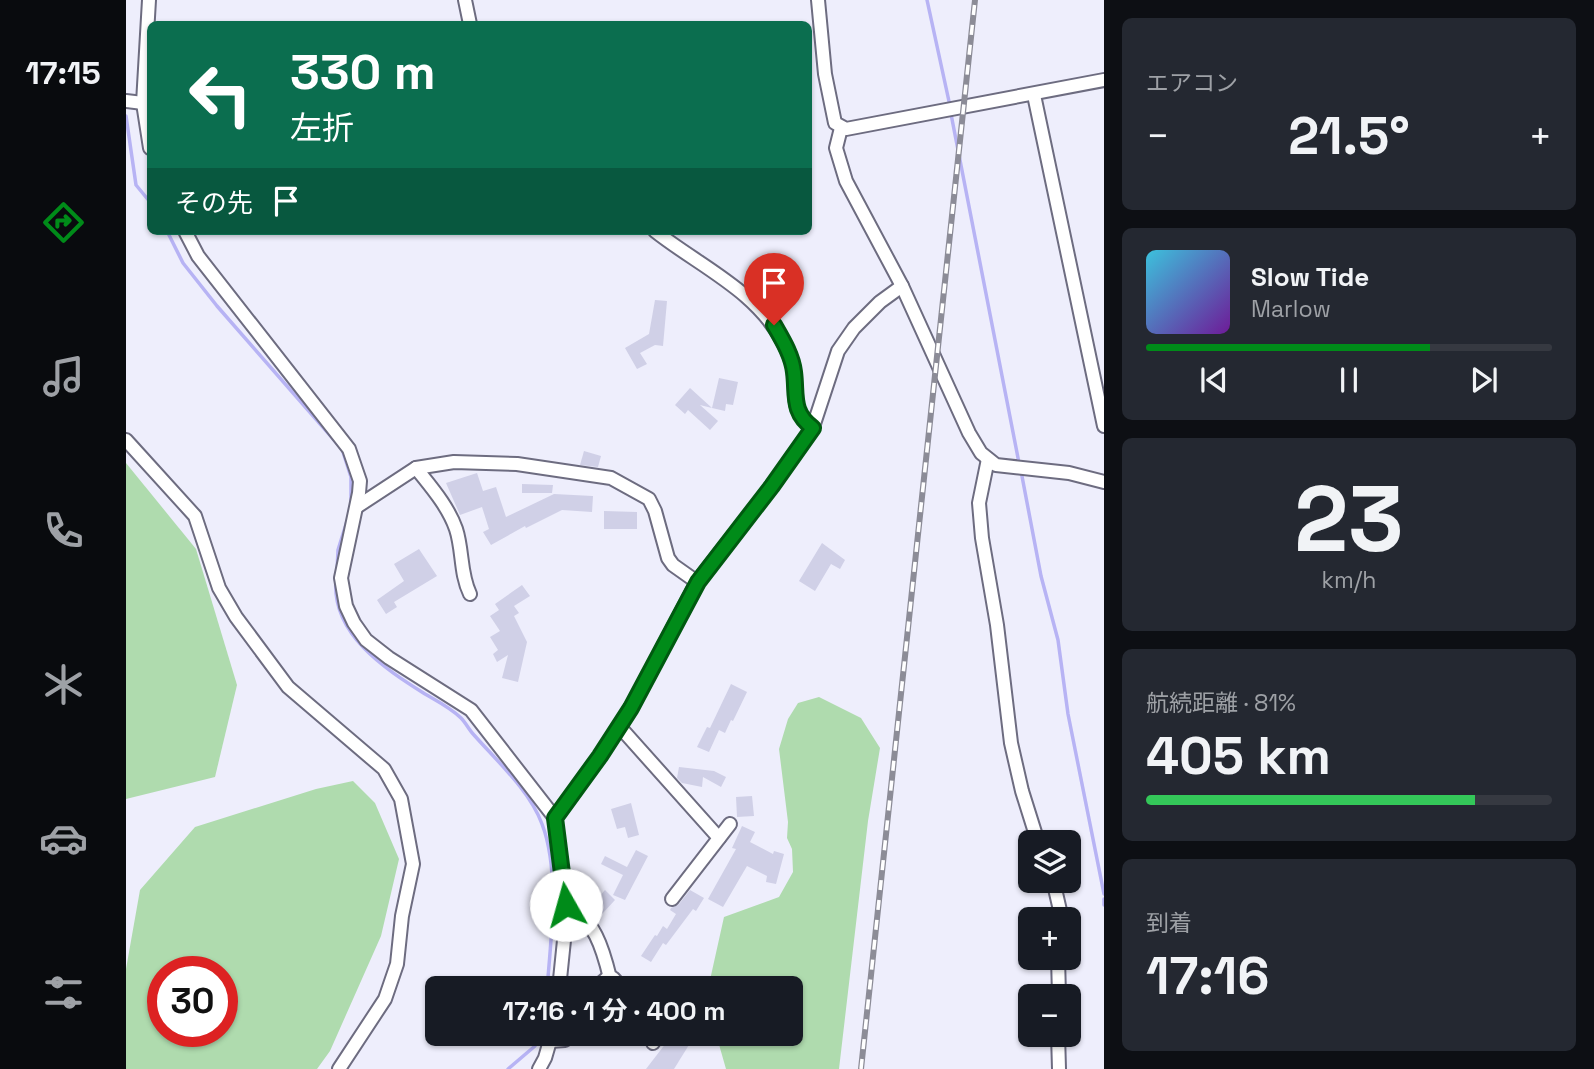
<!DOCTYPE html>
<html lang="ja">
<head>
<meta charset="utf-8">
<style>
	:root { --surface:#171b24; --page:#242831; --text:#f1f3f6; --muted:#9ea1a6; --line:#363941; --accent:#008b19 }
	body { margin:0; font-family:"Space Grotesk","Noto Sans JP",sans-serif; background:var(--page); color:var(--text); height:100vh; display:flex; flex-direction:column; font-size:26px; white-space:nowrap }
	* { box-sizing:border-box; margin:0 }
	p { font-size:23px; color:var(--muted) }
	.icon { flex:none; width:38px; height:38px; fill:none; stroke:currentColor; stroke-width:2; stroke-linecap:round; stroke-linejoin:round }
	.map { position:relative; flex:1; overflow:hidden }
	.sheet { display:flex; flex-direction:column; gap:18px; padding:18px; background:#0d0f14; width:490px }
	.sheet>* { flex:none }
	.hud { position:absolute; left:21px; top:21px; width:665px; height:214px; border-radius:10px; box-shadow:0 2px 5px #0004; background:#0b6e4f; color:#fff; overflow:hidden }
	.buttons { position:absolute; left:892px; top:830px; display:grid; gap:14px }
	.buttons a { display:grid; place-items:center; width:63px; height:63px; border-radius:10px; background:var(--surface); box-shadow:0 2px 5px #0004; font-size:35px }
	.speed { position:absolute; left:21px; top:956px; display:flex; gap:14px; font-size:35px; font-weight:700; text-align:center }
	.speed>* { display:grid; place-content:center; width:91px; height:91px; border-radius:50%; background:var(--surface); box-shadow:0 2px 5px #0004; line-height:1 }
	.speed .limit { border:10px solid #d22; background:#fff; color:#111 }
	.pin { position:absolute; display:grid; place-items:center; width:60px; height:60px; color:#fff; margin:-72px -30px; border-radius:50% 50% 50% 0; rotate:-45deg; box-shadow:0 0 7px #0007 }
	.pin .icon { rotate:45deg }
	.me { position:absolute; width:77px; margin:-38px; rotate:353deg; stroke-linejoin:round; filter:drop-shadow(0 0 5px #0008) }
	.turn { display:flex; align-items:center; gap:24px; height:147px; padding:0 28px; font-size:32px }
	.turn .icon { width:91px; height:91px; stroke-width:2.5 }
	.turn b { display:block; font-size:49px; line-height:60px }
	.then { display:flex; align-items:center; height:66px; padding:0 28px; background:#0003; gap:14px; font-size:26px }
	.big { font-size:52px; font-weight:700; line-height:1.1 }
	.sheet .card { flex:1; display:flex; flex-direction:column; justify-content:center; gap:10px; min-width:0; padding:0 24px; border-radius:10px; background:var(--page) }
	.sheet .dial { align-items:center; gap:0 }
	.dial b { font-size:91px; line-height:1 }
	.song { display:flex; align-items:center; gap:21px }
	.cover { width:84px; height:84px; border-radius:10px; background:linear-gradient(135deg,hsl(190 70% 55%),hsl(280 70% 35%)) }
	.played { height:7px; border-radius:4px; background:linear-gradient(90deg,var(--accent) 70%,var(--line) 70%) }
	.keys { display:flex; justify-content:space-around; direction:ltr }
	.heat { display:flex; justify-content:space-between; align-items:center; font-size:38px; direction:ltr }
	.charge { height:10px; border-radius:5px; background:linear-gradient(90deg,#34c759 81%,var(--line) 0) }
	.trip { position:absolute; left:299px; top:976px; width:378px; height:70px; border-radius:10px; background:var(--surface); box-shadow:0 2px 5px #0004; font-weight:700; line-height:70px; text-align:center }
	main { display:flex; flex:1; min-height:0 }
	.tab-bar { display:flex; flex-direction:column; width:126px; justify-content:space-around; align-items:center; background:#090b0e; color:var(--muted) }
	.tab-bar .icon { width:49px; height:49px }
	.tab-bar .current { color:var(--accent) }
	.tab-bar b { font-size:32px; color:var(--text) }
	.map>svg:first-child { display:block }
	.green { fill:#afdbae; fill-rule:evenodd }
	.lines { fill:none; stroke-linecap:round; stroke-linejoin:round }
	.stream { stroke:#b7b3f4; stroke-width:3.5 }
	.building { fill:#d0d0e7 }
	.minor-casing { stroke:#6d6c80; stroke-width:16 }
	.minor { stroke:#fff; stroke-width:12 }
	.rail-casing { stroke:#8c8c97; stroke-width:6 }
	.rail { stroke:#fff; stroke-width:3.5; stroke-dasharray:10; stroke-linecap:butt }
	.route-casing { stroke:#005a10; stroke-width:18 }
	.route { stroke:#008b19; stroke-width:12 }
</style>
</head>
<body>
<main>
<nav class="tab-bar">
<b>17:15</b>
<svg class="icon current" aria-label="directions" viewBox="0 0 24 24"><path d="M12 3l9 9-9 9-9-9zM9 14v-3h6M13 9l2 2-2 2"/></svg>
<svg class="icon" aria-label="music" viewBox="0 0 24 24"><path d="M9 18V5l10-2v13"/><circle cx="6" cy="18" r="3"/><circle cx="16" cy="16" r="3"/></svg>
<svg class="icon" aria-label="phone" viewBox="0 0 24 24"><path d="M5 4h4l2 5-3 2q2 4 5 5l2-3 5 2v4C11 20 4 13 5 4z"/></svg>
<svg class="icon" aria-label="climate" viewBox="0 0 24 24"><path d="M12 3v18M4 7l16 10M4 17L20 7"/></svg>
<svg class="icon" aria-label="car" viewBox="0 0 24 24"><path d="M5 17H2v-5l4-1 3-4h7l3 4 3 1v5h-3M9 17h6M6 11h13"/><circle cx="7" cy="17" r="2"/><circle cx="17" cy="17" r="2"/></svg>
<svg class="icon" aria-label="filters" viewBox="0 0 24 24"><path d="M4 7h16M4 17h16"/><circle cx="9" cy="7" r="2"/><circle cx="15" cy="17" r="2"/></svg>
</nav>
<div class="map">
<svg width="978" height="1069" viewBox="0 0 978 1069">
	<rect width="100%" height="100%" fill="#eeeefc"/>
	<g class="green">
		<polygon points="0,463 70,549 111,685 89,777 0,799"/>
		<polygon points="693,697 735,718 754,748 742,821 713,1069 600,1069 590,1034 665,1034 665,989 582,989 598,917 653,897 667,872 666,849 661,838 662,822 653,749 662,719 672,703"/>
		<path d="M227,781L249,803L273,859L255,936L204,1051L191,1069H0V969L14,890L69,827L190,789ZM37,971H96V1031H37Z"/>
	</g>
	<g class="lines">
		<g class="stream">
			<polyline points="801,0 824,106"/>
			<polyline points="825,114 893,463"/>
			<polyline points="0,116 10,185 24,202"/>
			<polyline points="41,231 57,263 91,306 216,449 225,477 225,503"/>
			<polyline points="895,471 915,576 932,640 942,714 978,894"/>
			<polyline points="211,571 212,550 221,521"/>
			<path d="M210,579C205,634 258,668 299,694C311,701 325,708 335,718C340,723 343,730 348,735C371,761 404,791 416,824C434,871 425,939 421,989"/>
			<polyline points="978,899 978,905"/>
			<polyline points="382,1069 409,1046 411,1034"/>
		</g>
	</g>
	<g class="building">
		<polygon points="529,300 541,301 537,346 529,345 514,353 521,364 511,369 499,348 523,334"/>
		<polygon points="593,378 612,382 607,405 600,404 599,411 586,408"/>
		<polygon points="564,388 586,408 574,405 592,421 584,430 562,410 559,414 549,405"/>
		<polygon points="458,451 475,456 472,467 454,465"/>
		<polygon points="351,473 357,491 370,487 380,517 428,494 467,496 466,512 436,510 400,528 399,526 365,545 357,532 363,529 356,507 334,515 320,483"/>
		<polygon points="396,484 427,485 426,493 396,493"/>
		<polygon points="478,511 511,512 511,529 478,529"/>
		<polygon points="696,543 719,560 714,569 705,564 689,591 673,581"/>
		<polygon points="293,549 311,576 268,602 271,607 260,614 251,600 278,581 268,564"/>
		<polygon points="396,585 404,596 388,606 393,613 388,616 401,642 392,682 376,678 382,655 371,662 367,654 372,650 364,637 374,631 364,616 373,610 369,604"/>
		<polygon points="605,684 621,692 607,721 605,720 599,733 593,730 583,752 571,747 581,727 584,728"/>
		<polygon points="553,767 588,771 600,777 595,787 577,777 576,787 556,783 551,778"/>
		<polygon points="626,796 628,816 611,817 610,797"/>
		<polygon points="505,803 513,835 502,838 499,827 491,829 485,809"/>
		<polygon points="616,826 629,832 624,842 647,854 648,851 658,854 650,884 640,882 641,876 621,866 597,907 582,899 610,849 606,848"/>
		<polygon points="510,850 522,856 499,900 487,895 497,875 475,864 479,856 501,867"/>
		<polygon points="479,890 489,900 476,914 466,905"/>
		<polygon points="564,890 578,898 570,911 567,909 540,945 537,943 525,962 515,956 529,935 531,936 537,926 541,929 550,914 544,910 545,908 553,904"/>
		<polygon points="547,1034 558,1034 566,1040 548,1069 520,1069"/>
	</g>
	<g class="lines">
		<g class="minor-casing">
			<g id="minor">
				<polyline points="23,0 17,103 24,148"/>
				<polyline points="339,0 344,24"/>
				<polyline points="692,0 699,74 709,123 720,129 978,80"/>
				<polyline points="908,95 978,426"/>
				<polyline points="0,101 17,103"/>
				<polyline points="715,128 710,148 720,181 776,286 843,433 855,453 870,465 943,473 978,482"/>
				<polyline points="59,231 72,256 223,449 234,481 233,493 215,578 220,606 228,623 240,640 263,658 345,710 429,818 441,911 433,989"/>
				<path d="M529,231C573,266 632,291 658,344C662,352 666,360 667,369C672,394 662,410 687,427"/>
				<polyline points="0,440 69,516 93,588 110,617 162,687 258,769 275,799 287,864 276,916 271,964 259,999 213,1069"/>
				<polyline points="862,459 853,503 856,538 871,625 885,743 896,791 912,842"/>
				<path d="M290,468C305,487 322,506 330,529C337,550 334,574 344,594"/>
				<polyline points="232,506 290,468 328,462 391,464 485,478 523,499 529,511 542,558 547,565 571,582"/>
				<polyline points="493,726 593,838"/>
				<polyline points="429,818 474,756 505,708 571,582 646,486 687,427 712,351 728,328 754,302 776,286"/>
				<polyline points="927,880 936,919"/>
				<polyline points="546,899 604,824"/>
				<path d="M440,905C468,918 477,949 484,978"/>
				<polyline points="932,957 933,996"/>
				<polyline points="468,989 481,978 487,978 497,989"/>
				<polyline points="524,1034 527,1043"/>
				<polyline points="932,1034 933,1069"/>
				<polyline points="424,1041 439,1040 446,1034"/>
				<polyline points="413,1069 419,1058 426,1034"/>
			</g>
		</g>
		<use href="#minor" class="minor"/>
		<g class="rail-casing">
			<polyline id="rail" points="735,1069 849,0"/>
		</g>
		<use href="#rail" class="rail"/>
	</g>
	<g class="lines">
		<g class="route-casing">
			<path id="route" d="M440,905L429,818L474,756L505,708L572,582L646,486L687,428C665,412 671,395 668,372C666,355 656,339 648,325"/>
		</g>
		<use href="#route" class="route"/>
	</g>
</svg>
<div class="buttons">
<a><svg class="icon" aria-label="layers" viewBox="0 0 24 24"><path d="M12 4l9 5-9 5-9-5zM3 14l9 5 9-5"/></svg></a>
<a>+</a>
<a>−</a>
</div>
<div class="speed"><div class="limit">30</div></div>
<div class="pin" style="left:648px;top:325px;background:#d93025"><svg class="icon" aria-label="arrive" viewBox="0 0 24 24"><path d="M6 21V4h12l-3 4 3 4H6"/></svg></div>
<svg class="me" style="left:440px;top:905px" viewBox="-20 -20 40 40"><circle r="19" fill="#fff"/><path d="M0-13L10 11 0 6-10 11z" fill="#008b19"/></svg>
<div class="trip">17:16 · 1 分 · 400 m</div>
<div class="hud">
<div class="turn"><svg class="icon" aria-label="left" viewBox="0 0 24 24"><path d="M17 20v-9H6M10 6l-5 5 5 5"/></svg><div><b>330 m</b>左折</div></div>
<div class="then">その先<svg class="icon" aria-label="arrive" viewBox="0 0 24 24"><path d="M6 21V4h12l-3 4 3 4H6"/></svg></div>
</div>
</div>
<section class="sheet">
<div class="card"><p>エアコン</p>
<div class="heat"><a>−</a><b class="big">21.5°</b><a>+</a></div>
</div>
<div class="card">
<div class="song"><i class="cover"></i><div><b>Slow Tide</b><p>Marlow</p></div></div>
<div class="played"></div>
<div class="keys"><svg class="icon" aria-label="previous" viewBox="0 0 24 24"><path d="M18 5L8 12l10 7zM5 5v14"/></svg><svg class="icon" aria-label="pause" viewBox="0 0 24 24"><path d="M8 5v14M16 5v14"/></svg><svg class="icon" aria-label="next" viewBox="0 0 24 24"><path d="M6 5l10 7-10 7zM19 5v14"/></svg></div>
</div>
<div class="card dial"><b>23</b><p>km/h</p></div>
<div class="card"><p>航続距離 · 81%</p><b class="big">405 km</b><div class="charge"></div></div>
<div class="card"><p>到着</p><b class="big">17:16</b></div>
</section>
</main>
</body>
</html>
